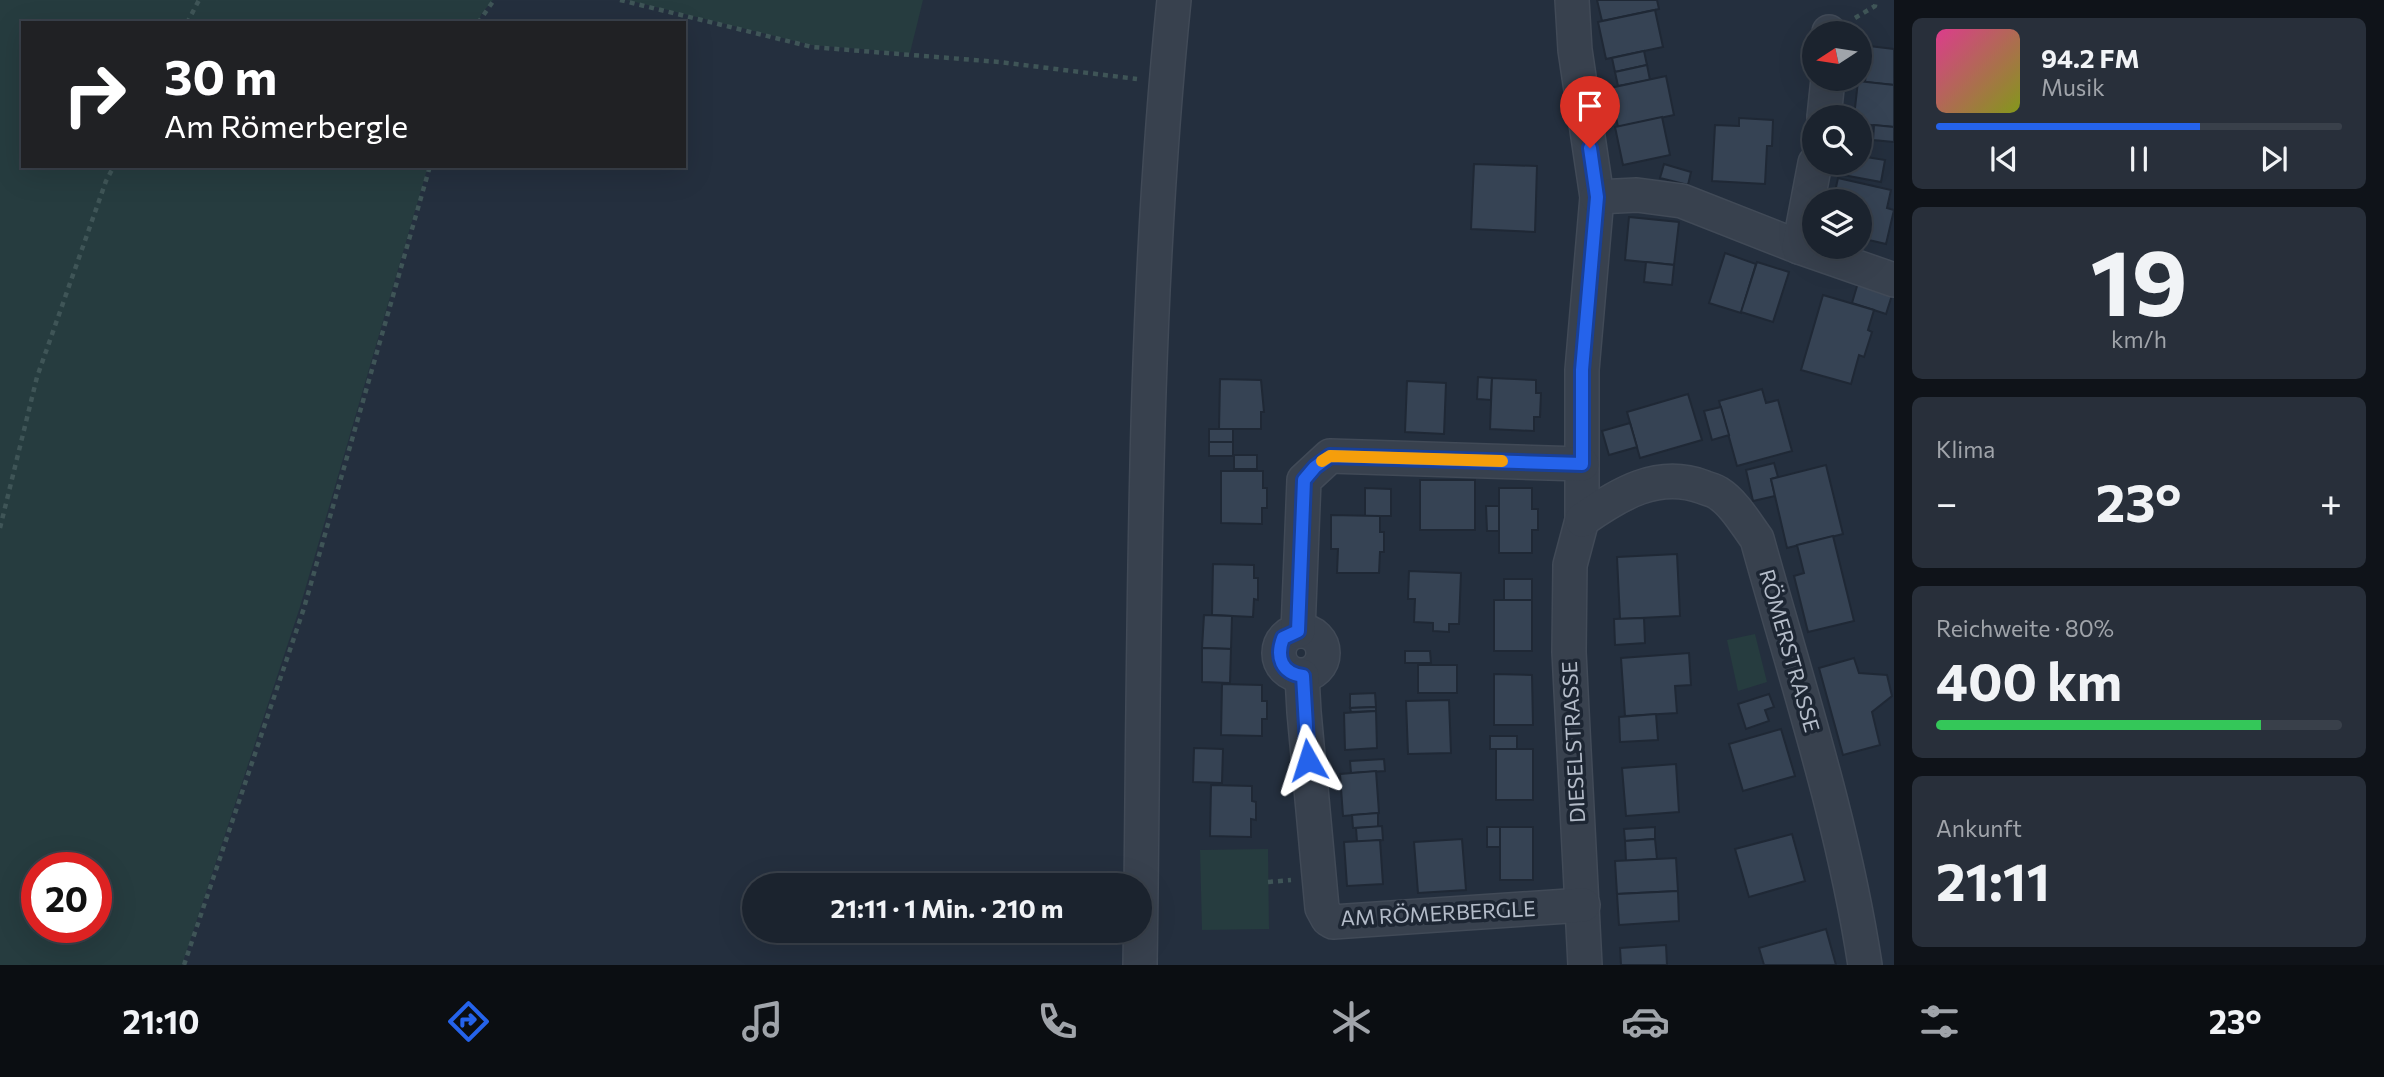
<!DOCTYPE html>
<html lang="de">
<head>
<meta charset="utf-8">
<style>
	:root { --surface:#1b232e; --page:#282f3a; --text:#f1f3f6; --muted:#a0a4aa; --line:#39404a; --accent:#2563eb }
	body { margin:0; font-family:Commissioner,sans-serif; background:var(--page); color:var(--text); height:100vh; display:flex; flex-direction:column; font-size:26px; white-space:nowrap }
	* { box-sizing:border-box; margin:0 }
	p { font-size:23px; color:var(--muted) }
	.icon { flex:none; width:38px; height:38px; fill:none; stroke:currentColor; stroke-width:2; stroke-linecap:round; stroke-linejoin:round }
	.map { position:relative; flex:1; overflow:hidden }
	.details { display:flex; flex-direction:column; gap:18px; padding:18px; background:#0f1319; width:490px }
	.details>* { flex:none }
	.guide { position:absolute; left:21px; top:21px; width:665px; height:147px; border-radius:0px; box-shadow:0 7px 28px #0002,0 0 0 2px var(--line); background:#202124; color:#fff; overflow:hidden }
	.needle { width:46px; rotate:258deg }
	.controls { position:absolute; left:1802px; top:21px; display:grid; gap:14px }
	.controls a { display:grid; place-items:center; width:70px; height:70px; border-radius:50%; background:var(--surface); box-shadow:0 7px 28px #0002,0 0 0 2px var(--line); font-size:35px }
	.speed { position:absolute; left:21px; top:852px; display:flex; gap:14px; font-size:35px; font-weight:700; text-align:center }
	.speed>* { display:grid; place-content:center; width:91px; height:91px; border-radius:50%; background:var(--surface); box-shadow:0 7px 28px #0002,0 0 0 2px var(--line); line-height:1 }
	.speed .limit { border:10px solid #d22; background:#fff; color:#111 }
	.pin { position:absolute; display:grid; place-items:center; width:60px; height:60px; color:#fff; margin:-72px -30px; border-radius:50% 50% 50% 0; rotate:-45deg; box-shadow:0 0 7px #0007 }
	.pin .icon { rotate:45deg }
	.me { position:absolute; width:77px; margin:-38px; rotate:354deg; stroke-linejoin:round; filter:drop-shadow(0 0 5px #0008) }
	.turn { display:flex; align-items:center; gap:24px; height:147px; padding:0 28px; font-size:32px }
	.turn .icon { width:91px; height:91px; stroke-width:2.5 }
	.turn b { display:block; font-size:49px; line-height:60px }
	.big { font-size:52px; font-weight:700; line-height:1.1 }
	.details .widget { flex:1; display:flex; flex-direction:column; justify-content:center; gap:10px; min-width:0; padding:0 24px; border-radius:10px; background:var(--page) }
	.details .dial { align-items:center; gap:0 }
	.dial b { font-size:91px; line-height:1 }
	.song { display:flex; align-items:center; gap:21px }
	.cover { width:84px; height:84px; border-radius:10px; background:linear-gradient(135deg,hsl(330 70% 55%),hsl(70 70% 35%)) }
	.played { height:7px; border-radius:4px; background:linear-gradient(90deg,var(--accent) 65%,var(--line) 65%) }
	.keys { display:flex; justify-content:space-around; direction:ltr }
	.heat { display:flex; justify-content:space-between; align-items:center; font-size:38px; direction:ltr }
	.charge { height:10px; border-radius:5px; background:linear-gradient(90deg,#34c759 80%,var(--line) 0) }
	.trip { position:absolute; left:742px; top:873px; width:410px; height:70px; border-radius:35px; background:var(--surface); box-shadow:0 7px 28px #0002,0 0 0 2px var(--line); font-weight:700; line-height:70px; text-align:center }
	.tabs { display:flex; height:112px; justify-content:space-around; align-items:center; background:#0b0e12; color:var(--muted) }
	.tabs .icon { width:49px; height:49px }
	.tabs .on { color:var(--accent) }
	.tabs b { font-size:32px; color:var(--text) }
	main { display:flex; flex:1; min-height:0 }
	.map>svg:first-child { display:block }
	.green { fill:#263c3f; fill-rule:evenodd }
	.building { fill:#364354; stroke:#1f2835; stroke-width:2 }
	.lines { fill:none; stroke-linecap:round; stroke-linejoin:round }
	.minor-casing { stroke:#414a57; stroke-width:36 }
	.path { stroke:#3f5557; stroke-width:4.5; stroke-dasharray:5 5; stroke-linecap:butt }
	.minor { stroke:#38414e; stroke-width:33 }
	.route-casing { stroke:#184099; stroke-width:18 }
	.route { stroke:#2563eb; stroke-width:12 }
	.slow { stroke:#f59e0b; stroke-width:12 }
	.labels { text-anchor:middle; stroke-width:7; stroke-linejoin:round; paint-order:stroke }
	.street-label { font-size:21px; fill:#b4bcc9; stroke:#1d2633 }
</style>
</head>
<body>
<main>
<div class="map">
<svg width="1894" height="965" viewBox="0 0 1894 965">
	<rect width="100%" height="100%" fill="#242f3e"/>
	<g class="green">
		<path d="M0,0H493L482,13L477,23H23V166H428L300,607L182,965H0ZM37,868H96V928H37Z"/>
		<polygon points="627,0 923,0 910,53 811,45"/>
		<polygon points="1755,634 1767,682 1738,691 1727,640"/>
		<polygon points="1268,849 1269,929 1202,930 1200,850"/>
	</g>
	<g class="building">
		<polygon points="1597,0 1657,0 1659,9 1602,21"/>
		<polygon points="1655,10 1663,47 1606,59 1598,22"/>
		<polygon points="1869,46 1894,49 1894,85 1865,82"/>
		<polygon points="1644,51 1647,65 1615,72 1612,58"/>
		<polygon points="1647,65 1650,80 1618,86 1615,72"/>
		<polygon points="1666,76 1674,115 1618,127 1610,88"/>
		<polygon points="1858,81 1894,85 1894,127 1860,124 1860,117 1854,117"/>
		<polygon points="1662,117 1670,155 1623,165 1615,127"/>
		<polygon points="1739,118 1773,120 1772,146 1767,146 1765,184 1712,181 1715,125 1739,126"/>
		<polygon points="1874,125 1894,127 1894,142 1873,140"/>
		<polygon points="1860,156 1885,160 1881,182 1843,175 1845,163 1860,163"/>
		<polygon points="1474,164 1537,166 1535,232 1471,229"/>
		<polygon points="1664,164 1691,172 1688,185 1660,178"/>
		<polygon points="1838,178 1891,190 1887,208 1894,210 1886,244 1860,238 1860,201 1833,201"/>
		<polygon points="1629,217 1679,222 1674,265 1625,260"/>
		<polygon points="1725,253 1756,264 1741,313 1709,303"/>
		<polygon points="1646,262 1674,265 1672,285 1644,282"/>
		<polygon points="1757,262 1789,272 1773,322 1741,312"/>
		<polygon points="1860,276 1894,289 1886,314 1852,303"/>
		<polygon points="1823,295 1874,310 1868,330 1872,332 1864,357 1859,355 1851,384 1801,370"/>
		<polygon points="1478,377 1492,378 1491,400 1477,399"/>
		<polygon points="1492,378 1536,380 1536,393 1541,393 1540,417 1534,417 1534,431 1490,429"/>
		<polygon points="1220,379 1261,380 1264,412 1261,412 1261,429 1219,429"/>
		<polygon points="1407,381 1446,383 1444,434 1405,432"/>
		<polygon points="1762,389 1766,403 1778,400 1792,451 1737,466 1719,401"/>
		<polygon points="1688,394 1702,440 1640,458 1627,412"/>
		<polygon points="1721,407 1729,435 1712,440 1704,411"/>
		<polygon points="1630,423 1637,447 1609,455 1602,431"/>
		<rect x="1209" y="429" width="24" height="13"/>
		<rect x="1209" y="442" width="24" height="14"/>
		<rect x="1234" y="455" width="23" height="14"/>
		<polygon points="1774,463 1778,477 1771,479 1775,496 1753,501 1746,470"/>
		<polygon points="1826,465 1843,534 1787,548 1771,479"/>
		<polygon points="1221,471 1263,471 1263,488 1267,488 1267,508 1262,508 1262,524 1221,523"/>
		<rect x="1420" y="480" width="55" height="50"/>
		<polygon points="1365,488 1391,489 1391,516 1365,516"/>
		<polygon points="1499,488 1532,488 1532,509 1538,509 1538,530 1532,530 1532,553 1499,553"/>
		<polygon points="1486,506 1499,506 1499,531 1487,531"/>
		<polygon points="1331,515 1380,516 1380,532 1384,532 1384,552 1380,552 1379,573 1337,573 1338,549 1331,549"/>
		<polygon points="1833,536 1854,621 1808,632 1794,576 1804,573 1797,545"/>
		<polygon points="1677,554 1680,616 1620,619 1617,557"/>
		<polygon points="1213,564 1254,565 1254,578 1258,578 1258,600 1254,599 1253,617 1212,615"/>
		<polygon points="1409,571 1461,573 1459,624 1449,624 1449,632 1433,631 1433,623 1414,622 1415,599 1408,599"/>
		<rect x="1504" y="579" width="28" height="21"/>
		<rect x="1494" y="600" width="38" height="51"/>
		<polygon points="1204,615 1232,616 1231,649 1202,648"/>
		<polygon points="1644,618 1645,643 1615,645 1614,619"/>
		<polygon points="1202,648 1231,649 1230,683 1202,682"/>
		<polygon points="1405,651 1430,651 1431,663 1405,663"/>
		<polygon points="1689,653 1691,685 1675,686 1677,713 1625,716 1621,658"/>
		<polygon points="1854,658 1859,673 1887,675 1892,696 1872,712 1880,745 1843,755 1819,668"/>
		<rect x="1418" y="665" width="39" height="28"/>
		<polygon points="1494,674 1532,675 1533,725 1494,725"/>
		<polygon points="1222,684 1262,685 1262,701 1267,701 1267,719 1262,719 1262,736 1221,735"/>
		<polygon points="1375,693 1376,707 1350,708 1350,694"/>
		<polygon points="1769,694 1774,707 1765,710 1769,721 1746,729 1738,704"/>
		<polygon points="1449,700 1451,753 1408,754 1406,701"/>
		<polygon points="1376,707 1376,711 1351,712 1350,708"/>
		<polygon points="1376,711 1377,748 1345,750 1344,713"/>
		<polygon points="1656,714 1658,740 1620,742 1619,717"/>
		<polygon points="1781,729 1795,776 1743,791 1729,744"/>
		<rect x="1490" y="736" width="27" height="13"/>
		<polygon points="1194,748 1223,749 1222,783 1193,782"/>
		<rect x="1496" y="749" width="37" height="51"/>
		<polygon points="1384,759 1385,771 1351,773 1350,761"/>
		<polygon points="1676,764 1679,812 1626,816 1622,768"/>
		<polygon points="1376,771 1379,813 1343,816 1340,774"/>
		<polygon points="1211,785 1252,786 1252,801 1256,802 1256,820 1251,819 1251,837 1210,836"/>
		<polygon points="1378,813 1378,827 1353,828 1352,815"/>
		<polygon points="1382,826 1383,840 1357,842 1356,828"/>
		<rect x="1487" y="827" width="13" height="20"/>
		<rect x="1500" y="827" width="33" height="53"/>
		<polygon points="1655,827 1655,839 1625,841 1624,829"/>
		<polygon points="1792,834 1805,881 1749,897 1735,849"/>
		<polygon points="1462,839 1466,890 1418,893 1414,842"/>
		<polygon points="1655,839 1657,859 1626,861 1625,841"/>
		<polygon points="1380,840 1383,884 1347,886 1344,842"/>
		<polygon points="1676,858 1678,891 1617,894 1615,861"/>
		<polygon points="1678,891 1679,921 1619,925 1617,894"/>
		<polygon points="1826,929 1836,965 1764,965 1759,948"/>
		<polygon points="1666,945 1667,965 1621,965 1620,948"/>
	</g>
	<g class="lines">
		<g class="minor-casing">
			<g id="minor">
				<polyline points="1572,0 1575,50 1597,197 1582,370 1582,520 1570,565 1569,652 1585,965"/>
				<polyline points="1829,33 1829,32"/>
				<polyline points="1824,117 1828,79"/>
				<polyline points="1597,197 1637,195 1682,201 1799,247 1894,280"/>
				<polyline points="1799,247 1815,163"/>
				<path d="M1582,520C1619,494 1658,470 1703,487C1707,489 1714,490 1718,493C1734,503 1746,524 1757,539C1796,680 1843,820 1865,965"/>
				<circle cx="1301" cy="653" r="22"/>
				<polyline points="1298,631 1304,480 1330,456 1582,464"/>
				<polyline points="1302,676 1304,712 1322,908 1328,919 1333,922 1583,905"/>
				<path d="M1140,965C1145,643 1141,321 1174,0"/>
			</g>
		</g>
		<g class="path">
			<polyline points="620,0 812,47 999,62 1137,79"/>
			<polyline points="1855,18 1875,6 1876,0"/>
			<polyline points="187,23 199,0"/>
			<polyline points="478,23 494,0"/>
			<polyline points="0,528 37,377 106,181 114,166"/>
			<polyline points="1268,882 1291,880"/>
			<polyline points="184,965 304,608 430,166"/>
		</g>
		<use href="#minor" class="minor"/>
	</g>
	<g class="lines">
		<g class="route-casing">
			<path id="route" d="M1308,760L1303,676C1281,673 1276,657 1283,638L1298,631L1304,480L1315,467L1330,456L1582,464V370L1597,197L1590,148"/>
		</g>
		<use href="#route" class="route"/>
		<polyline class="slow" points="1322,461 1330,456 1502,461"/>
	</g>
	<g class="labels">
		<g class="street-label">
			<text transform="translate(1789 651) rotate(74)" y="7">RÖMERSTRASSE</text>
			<text transform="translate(1574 742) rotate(-93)" y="7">DIESELSTRASSE</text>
			<text transform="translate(1438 914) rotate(-3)" y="7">AM RÖMERBERGLE</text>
		</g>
	</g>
</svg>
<div class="controls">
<a><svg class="needle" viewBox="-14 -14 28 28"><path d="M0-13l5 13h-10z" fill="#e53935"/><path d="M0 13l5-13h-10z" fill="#a0a4aa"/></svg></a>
<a><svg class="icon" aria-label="search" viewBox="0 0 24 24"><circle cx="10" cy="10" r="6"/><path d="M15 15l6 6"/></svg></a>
<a><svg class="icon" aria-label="layers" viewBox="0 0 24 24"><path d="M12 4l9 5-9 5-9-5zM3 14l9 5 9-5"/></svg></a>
</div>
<div class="speed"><div class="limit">20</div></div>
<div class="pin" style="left:1590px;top:148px;background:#d93025"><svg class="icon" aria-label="arrive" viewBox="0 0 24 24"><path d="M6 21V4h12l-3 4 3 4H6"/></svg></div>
<svg class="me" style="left:1308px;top:760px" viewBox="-20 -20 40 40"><path d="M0-17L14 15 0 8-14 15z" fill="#2563eb" stroke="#fff" stroke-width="4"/></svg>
<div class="trip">21:11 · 1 Min. · 210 m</div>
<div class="guide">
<div class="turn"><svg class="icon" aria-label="right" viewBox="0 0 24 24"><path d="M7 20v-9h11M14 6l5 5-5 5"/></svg><div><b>30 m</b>Am Römerbergle</div></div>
</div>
</div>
<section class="details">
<div class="widget">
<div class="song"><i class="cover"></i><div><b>94.2 FM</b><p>Musik</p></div></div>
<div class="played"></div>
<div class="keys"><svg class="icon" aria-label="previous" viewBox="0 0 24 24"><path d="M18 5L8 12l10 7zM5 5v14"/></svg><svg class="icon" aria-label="pause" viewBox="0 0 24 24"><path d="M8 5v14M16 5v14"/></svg><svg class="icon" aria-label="next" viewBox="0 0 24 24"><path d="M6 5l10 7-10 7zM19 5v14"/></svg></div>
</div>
<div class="widget dial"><b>19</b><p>km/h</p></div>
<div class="widget"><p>Klima</p>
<div class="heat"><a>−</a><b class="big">23°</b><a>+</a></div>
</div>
<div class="widget"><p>Reichweite · 80%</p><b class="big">400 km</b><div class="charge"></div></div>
<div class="widget"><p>Ankunft</p><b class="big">21:11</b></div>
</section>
</main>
<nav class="tabs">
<b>21:10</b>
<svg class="icon on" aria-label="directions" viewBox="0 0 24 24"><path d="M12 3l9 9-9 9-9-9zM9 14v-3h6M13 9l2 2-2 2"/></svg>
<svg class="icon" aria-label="music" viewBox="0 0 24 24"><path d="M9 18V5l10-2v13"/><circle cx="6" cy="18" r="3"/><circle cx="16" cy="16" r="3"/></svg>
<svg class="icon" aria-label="phone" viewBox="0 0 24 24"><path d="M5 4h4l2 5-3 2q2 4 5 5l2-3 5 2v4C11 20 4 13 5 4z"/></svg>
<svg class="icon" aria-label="climate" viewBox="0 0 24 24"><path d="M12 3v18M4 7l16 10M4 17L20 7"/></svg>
<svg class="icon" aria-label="car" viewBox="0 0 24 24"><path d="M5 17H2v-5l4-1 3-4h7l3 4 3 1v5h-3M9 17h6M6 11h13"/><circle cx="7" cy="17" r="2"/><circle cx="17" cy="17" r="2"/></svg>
<svg class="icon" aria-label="filters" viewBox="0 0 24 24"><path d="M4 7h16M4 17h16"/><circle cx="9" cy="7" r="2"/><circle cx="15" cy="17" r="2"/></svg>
<b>23°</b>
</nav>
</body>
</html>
